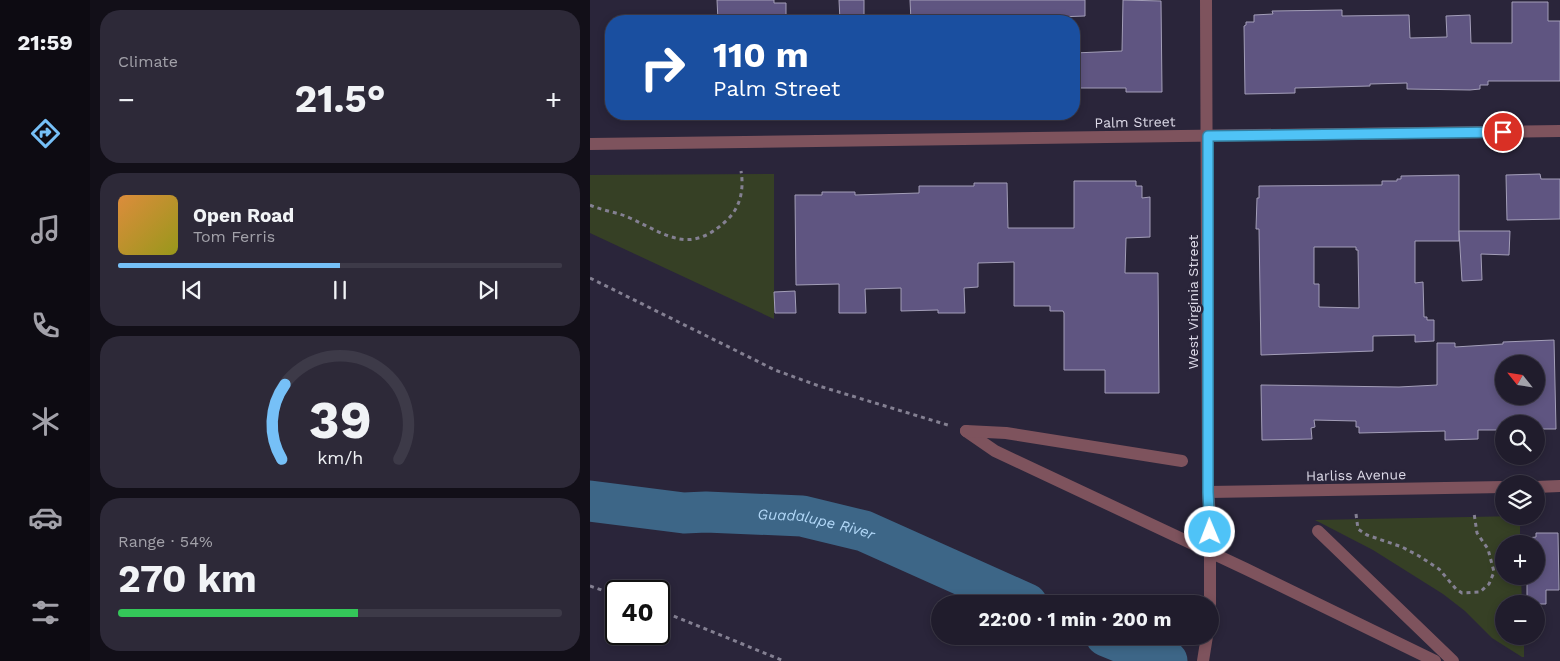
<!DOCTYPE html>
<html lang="en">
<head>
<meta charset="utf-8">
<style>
	:root { --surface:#201c2c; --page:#2d2938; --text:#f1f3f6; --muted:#a2a1a9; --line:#3d3a48; --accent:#76c0f7 }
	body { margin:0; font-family:"Work Sans",sans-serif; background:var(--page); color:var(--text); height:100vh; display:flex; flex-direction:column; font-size:19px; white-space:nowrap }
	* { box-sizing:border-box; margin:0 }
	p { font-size:16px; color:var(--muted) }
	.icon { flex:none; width:28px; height:28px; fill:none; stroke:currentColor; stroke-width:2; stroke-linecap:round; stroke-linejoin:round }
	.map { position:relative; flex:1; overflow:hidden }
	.sheet { display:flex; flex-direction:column; gap:10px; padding:10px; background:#120f18; width:500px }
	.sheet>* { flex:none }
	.top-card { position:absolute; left:15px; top:15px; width:475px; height:105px; border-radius:20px; box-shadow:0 2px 8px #0003,0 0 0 1px var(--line); background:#1a4fa0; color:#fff; overflow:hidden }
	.needle { width:32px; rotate:300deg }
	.fabs { position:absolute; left:905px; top:355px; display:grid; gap:10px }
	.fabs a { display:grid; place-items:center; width:50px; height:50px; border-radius:50%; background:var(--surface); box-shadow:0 2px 8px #0003,0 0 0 1px var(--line); font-size:25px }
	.speed { position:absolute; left:15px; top:580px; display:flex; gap:10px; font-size:25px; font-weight:700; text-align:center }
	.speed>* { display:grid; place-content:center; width:65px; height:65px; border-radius:50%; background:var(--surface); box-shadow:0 2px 8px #0003,0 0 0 1px var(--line); line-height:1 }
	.speed .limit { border:2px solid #111; border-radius:8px; background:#fff; color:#111 }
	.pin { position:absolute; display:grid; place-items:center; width:42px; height:42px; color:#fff; margin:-21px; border:2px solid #fff; border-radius:50%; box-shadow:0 1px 5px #0007 }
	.me { position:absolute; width:55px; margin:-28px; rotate:359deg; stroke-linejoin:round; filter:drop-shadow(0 0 4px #0008) }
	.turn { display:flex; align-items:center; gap:18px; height:105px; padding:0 25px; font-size:22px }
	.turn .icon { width:65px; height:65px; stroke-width:2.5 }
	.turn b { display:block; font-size:35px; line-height:42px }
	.big { font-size:38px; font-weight:700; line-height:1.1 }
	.sheet .tile { flex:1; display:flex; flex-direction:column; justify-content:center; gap:8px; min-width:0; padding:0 18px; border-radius:20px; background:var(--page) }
	.sheet .dial { align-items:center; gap:0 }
	.dial svg { height:130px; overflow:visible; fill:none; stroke:var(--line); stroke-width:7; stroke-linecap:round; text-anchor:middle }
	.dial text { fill:var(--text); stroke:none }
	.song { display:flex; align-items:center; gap:15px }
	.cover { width:60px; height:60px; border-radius:8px; background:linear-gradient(135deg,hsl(30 70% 55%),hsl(60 70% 35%)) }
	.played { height:5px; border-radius:2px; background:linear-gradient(90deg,var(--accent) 50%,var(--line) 50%) }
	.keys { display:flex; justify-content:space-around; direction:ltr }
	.heat { display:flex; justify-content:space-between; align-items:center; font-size:28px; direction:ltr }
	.charge { height:8px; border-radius:4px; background:linear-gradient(90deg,#34c759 54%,var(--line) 0) }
	.trip { position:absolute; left:341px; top:595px; width:288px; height:50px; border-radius:25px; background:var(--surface); box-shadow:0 2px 8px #0003,0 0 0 1px var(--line); font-weight:700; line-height:50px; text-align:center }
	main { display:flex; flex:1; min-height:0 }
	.tab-bar { display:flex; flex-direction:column; width:90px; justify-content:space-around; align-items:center; background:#0d0b12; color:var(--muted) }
	.tab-bar .icon { width:35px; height:35px }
	.tab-bar .on { color:var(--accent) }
	.tab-bar b { font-size:22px; color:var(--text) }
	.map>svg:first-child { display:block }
	.green { fill:#364025 }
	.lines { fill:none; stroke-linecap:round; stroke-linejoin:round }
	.river { stroke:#3d6687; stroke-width:41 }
	.building { fill:#5f5581; stroke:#a39eb8; fill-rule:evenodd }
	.path { stroke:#848092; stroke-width:3; stroke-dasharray:4 4; stroke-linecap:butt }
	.minor { stroke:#7e535d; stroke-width:12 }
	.minor-bridge { stroke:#7e535d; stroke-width:12 }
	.route-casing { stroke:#337fa1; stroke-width:12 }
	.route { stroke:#4fc3f7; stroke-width:9 }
	.labels { text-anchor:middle; stroke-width:5; stroke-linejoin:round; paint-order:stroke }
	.street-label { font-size:14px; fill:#dddae8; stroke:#2a253a }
	.water-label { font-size:15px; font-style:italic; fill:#b1d7f7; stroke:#2a253a }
</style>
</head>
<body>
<main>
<nav class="tab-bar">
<b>21:59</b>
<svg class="icon on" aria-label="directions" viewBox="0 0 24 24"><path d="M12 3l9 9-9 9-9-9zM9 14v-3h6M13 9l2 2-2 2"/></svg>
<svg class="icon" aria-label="music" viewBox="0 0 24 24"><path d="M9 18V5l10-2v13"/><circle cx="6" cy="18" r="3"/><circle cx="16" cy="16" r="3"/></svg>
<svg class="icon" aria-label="phone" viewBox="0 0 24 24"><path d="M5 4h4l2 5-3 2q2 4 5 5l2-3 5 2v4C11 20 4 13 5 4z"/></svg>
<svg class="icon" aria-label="climate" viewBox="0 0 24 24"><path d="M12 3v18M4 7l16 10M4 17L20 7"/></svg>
<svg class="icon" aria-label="car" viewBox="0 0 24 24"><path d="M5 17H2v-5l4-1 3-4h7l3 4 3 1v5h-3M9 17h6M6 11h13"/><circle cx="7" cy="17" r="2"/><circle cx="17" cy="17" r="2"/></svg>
<svg class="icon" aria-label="filters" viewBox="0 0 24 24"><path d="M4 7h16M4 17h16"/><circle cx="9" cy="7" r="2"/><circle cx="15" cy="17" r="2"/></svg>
</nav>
<section class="sheet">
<div class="tile"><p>Climate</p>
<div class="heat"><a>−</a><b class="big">21.5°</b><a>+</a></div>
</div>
<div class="tile">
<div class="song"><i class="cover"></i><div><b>Open Road</b><p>Tom Ferris</p></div></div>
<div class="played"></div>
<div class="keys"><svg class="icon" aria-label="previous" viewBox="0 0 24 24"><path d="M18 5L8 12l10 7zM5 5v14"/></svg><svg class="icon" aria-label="pause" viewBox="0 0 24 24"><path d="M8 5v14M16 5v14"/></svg><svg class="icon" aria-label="next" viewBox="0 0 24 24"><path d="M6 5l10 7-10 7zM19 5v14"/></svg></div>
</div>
<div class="tile dial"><svg viewBox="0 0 100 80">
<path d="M14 69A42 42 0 1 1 86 69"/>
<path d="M14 69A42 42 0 0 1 16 23" stroke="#76c0f7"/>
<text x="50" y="56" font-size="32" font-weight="700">39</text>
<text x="50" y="72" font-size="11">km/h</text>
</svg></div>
<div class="tile"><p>Range · 54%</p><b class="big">270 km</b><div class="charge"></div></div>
</section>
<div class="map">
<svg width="970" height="661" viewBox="0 0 970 661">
	<rect width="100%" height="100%" fill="#2a253a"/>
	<g class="green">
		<polygon points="184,174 184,319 0,233 0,175"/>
		<polygon points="930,516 930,544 914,544 914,576 931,576 932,604 914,604 914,636 934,636 934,657 932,657 902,638 875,611 853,594 783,550 725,520"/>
	</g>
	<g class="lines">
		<g class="river">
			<path id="s1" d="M0,501L94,513L116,512L212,516L274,531L437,604"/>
			<polyline points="516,636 577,661"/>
		</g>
	</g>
	<g class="building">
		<polygon points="127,0 184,0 184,3 196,3 196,21 128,21"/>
		<polygon points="249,0 274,0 274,21 250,21"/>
		<polygon points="320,0 495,0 495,16 440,18 440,21 420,21 420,18 394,18 321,21"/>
		<polygon points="533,0 571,1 572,92 536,92 536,88 484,88 484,53 532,51"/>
		<polygon points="922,2 958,2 958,21 970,21 970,81 898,81 898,85 890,85 890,89 880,90 817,89 817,83 780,84 780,86 705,88 705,93 655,94 654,26 656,25 656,22 664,22 664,15 683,14 682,11 752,10 752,16 819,15 820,38 857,37 856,16 880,15 881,43 922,43"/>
		<polygon points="950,174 951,179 970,179 970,219 917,220 916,175"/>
		<path d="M869,175V241H825V283L833,282L834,317H837V320H844V341L825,342V335L783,336V351L671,355L669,229H666L667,198H669V186L792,185V181H807V179H811V176ZM724,247H766V250H768L769,308L729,307V284H724Z"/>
		<polygon points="484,181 546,181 546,186 552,186 552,198 560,197 560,237 536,238 535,273 568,273 569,393 515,393 515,370 474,370 474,313 473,311 460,311 460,306 424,306 424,262 388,263 388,287 374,288 375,313 348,313 348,310 311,311 311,288 275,289 276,313 249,313 249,284 206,285 205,195 232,195 232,192 265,192 265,195 329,193 329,186 384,186 384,183 417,183 418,228 484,228"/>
		<polygon points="869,231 920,231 919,255 891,254 892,280 872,281"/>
		<polygon points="205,291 206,313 185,313 184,292"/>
		<path d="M964,340L966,429H946V424H914V430H888V439L855,440V431L769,433V427H766V421L724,420L725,427L721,428L722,439L672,440L671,385L809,387L847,385V343H865V347L913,344V342ZM914,364H946V396H914Z"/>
		<polygon points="946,533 968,533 969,590 956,590 956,604 937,604 937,576 946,576 946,544 937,544 937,538 946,537"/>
	</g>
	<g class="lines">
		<g class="path">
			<path d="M0,205C13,211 27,212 40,218C79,236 100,255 137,220C151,207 154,188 151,171"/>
			<polyline points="0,278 185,370 229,386 361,426"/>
			<polyline points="766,514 768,529 777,535 812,547 829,556 849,569 866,589 872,593 890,592 899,584 904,572 898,549 887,533 884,513"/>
			<polyline points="0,586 26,595"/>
			<polyline points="69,610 194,661"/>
		</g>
		<g class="minor">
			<polyline points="616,0 618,492 620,514"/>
			<polyline points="0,144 970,131"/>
			<polyline points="376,431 405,451 656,569 845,661"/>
			<polyline points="376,431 416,433 592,461"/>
			<polyline points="946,487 970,486"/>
			<polyline points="618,492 914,487"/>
			<polyline points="728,531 863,661"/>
			<polyline points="613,661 617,636"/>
		</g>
		<polyline class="minor-bridge" points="620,604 620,514"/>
	</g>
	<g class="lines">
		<g class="route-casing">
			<polyline id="route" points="620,532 618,492 618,136 913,132"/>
		</g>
		<use href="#route" class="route"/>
	</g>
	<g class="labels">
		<g class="street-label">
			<text transform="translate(545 122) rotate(-1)" y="5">Palm Street</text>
			<text transform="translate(603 302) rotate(-90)" y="5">West Virginia Street</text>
			<text transform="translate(766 475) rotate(-1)" y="5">Harliss Avenue</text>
		</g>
		<g class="water-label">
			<text dy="5" stroke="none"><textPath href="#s1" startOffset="228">Guadalupe River</textPath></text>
		</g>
	</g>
</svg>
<div class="fabs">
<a><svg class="needle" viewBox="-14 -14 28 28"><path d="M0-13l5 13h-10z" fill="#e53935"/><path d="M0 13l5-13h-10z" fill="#a2a1a9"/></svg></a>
<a><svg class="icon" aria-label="search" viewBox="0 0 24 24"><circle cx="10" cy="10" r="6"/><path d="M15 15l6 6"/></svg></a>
<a><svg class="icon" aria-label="layers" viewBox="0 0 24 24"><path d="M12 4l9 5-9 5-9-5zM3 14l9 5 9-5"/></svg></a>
<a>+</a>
<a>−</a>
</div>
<div class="speed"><div class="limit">40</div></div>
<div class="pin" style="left:913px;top:132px;background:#d93025"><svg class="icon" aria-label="arrive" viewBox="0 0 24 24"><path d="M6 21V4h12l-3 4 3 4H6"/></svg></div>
<svg class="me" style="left:620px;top:532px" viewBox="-20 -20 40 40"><circle r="17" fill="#4fc3f7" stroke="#fff" stroke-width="3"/><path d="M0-11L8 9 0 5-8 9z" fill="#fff"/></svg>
<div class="trip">22:00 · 1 min · 200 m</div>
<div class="top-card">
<div class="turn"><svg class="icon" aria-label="right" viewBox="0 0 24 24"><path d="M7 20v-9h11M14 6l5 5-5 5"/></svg><div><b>110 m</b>Palm Street</div></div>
</div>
</div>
</main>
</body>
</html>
